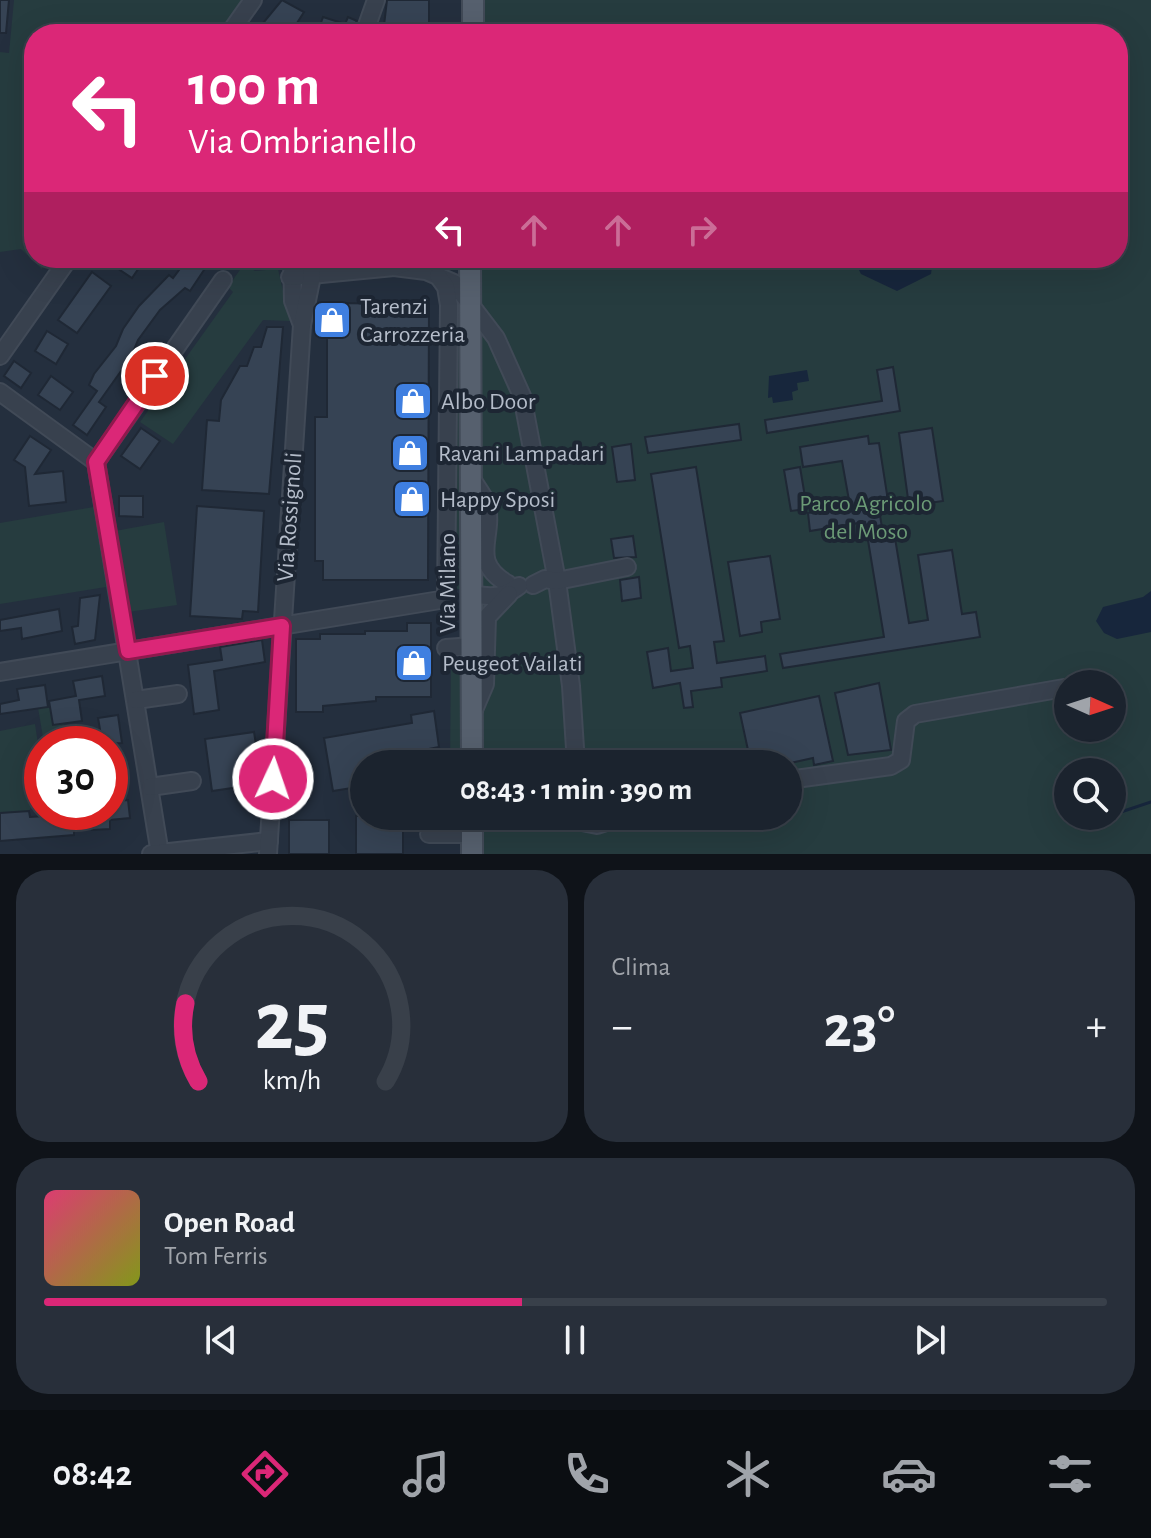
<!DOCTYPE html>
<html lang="it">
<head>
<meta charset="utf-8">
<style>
	:root { --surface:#1b232e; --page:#282f3a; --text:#f1f3f6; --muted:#a0a4aa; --line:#39404a; --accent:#db2777 }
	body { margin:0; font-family:"Alegreya Sans",sans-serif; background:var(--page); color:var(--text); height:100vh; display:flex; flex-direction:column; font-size:30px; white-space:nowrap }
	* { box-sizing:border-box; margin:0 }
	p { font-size:26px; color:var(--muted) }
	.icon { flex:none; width:44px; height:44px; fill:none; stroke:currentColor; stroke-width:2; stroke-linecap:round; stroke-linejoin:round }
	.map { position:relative; height:854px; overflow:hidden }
	.side { display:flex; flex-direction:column; gap:16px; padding:16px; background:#0f1319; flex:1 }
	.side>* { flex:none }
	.top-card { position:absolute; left:24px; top:24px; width:1104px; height:244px; border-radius:32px; box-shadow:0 8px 32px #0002,0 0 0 2px var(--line); background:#db2777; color:#fff; overflow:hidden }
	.needle { width:52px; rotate:93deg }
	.fabs { position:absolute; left:1054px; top:670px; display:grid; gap:16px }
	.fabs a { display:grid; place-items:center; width:72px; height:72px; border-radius:50%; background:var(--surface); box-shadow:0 8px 32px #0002,0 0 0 2px var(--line); font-size:40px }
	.speed { position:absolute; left:24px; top:726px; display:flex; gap:16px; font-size:40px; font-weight:700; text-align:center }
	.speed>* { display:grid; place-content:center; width:104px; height:104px; border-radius:50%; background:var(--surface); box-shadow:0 8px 32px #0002,0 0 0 2px var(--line); line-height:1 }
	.speed .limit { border:12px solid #d22; background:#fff; color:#111 }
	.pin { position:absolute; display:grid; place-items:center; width:68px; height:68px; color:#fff; margin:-34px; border:4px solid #fff; border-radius:50%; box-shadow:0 2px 8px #0007 }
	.me { position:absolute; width:88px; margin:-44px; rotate:3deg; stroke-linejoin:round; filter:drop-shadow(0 0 6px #0008) }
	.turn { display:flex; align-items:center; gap:28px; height:168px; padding:0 32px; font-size:36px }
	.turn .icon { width:104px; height:104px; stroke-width:2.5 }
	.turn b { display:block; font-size:56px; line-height:68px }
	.lanes { display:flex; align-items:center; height:76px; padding:0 32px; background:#0003; justify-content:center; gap:40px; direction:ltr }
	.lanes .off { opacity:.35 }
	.big { font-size:60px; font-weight:700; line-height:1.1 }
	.side .widget { flex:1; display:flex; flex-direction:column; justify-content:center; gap:12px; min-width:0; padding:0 28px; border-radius:32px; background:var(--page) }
	.side .dial { align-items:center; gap:0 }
	.dial svg { height:208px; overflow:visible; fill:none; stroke:var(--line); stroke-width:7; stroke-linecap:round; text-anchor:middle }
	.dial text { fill:var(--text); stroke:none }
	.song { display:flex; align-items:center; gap:24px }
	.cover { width:96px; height:96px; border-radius:12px; background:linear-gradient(135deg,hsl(340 70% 55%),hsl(70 70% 35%)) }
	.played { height:8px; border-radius:4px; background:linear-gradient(90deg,var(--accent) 45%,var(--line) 45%) }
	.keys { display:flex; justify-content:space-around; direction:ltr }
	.heat { display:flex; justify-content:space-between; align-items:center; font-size:44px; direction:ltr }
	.side .tiles { flex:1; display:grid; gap:16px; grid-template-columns:1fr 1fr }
	.widget:last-child { grid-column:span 2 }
	.trip { position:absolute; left:350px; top:750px; width:452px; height:80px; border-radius:40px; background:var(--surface); box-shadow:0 8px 32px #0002,0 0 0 2px var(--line); font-weight:700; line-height:80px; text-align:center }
	.tab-bar { display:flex; height:128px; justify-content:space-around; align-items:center; background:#0b0e12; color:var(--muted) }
	.tab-bar .icon { width:56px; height:56px }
	.tab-bar .selected { color:var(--accent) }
	.tab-bar b { font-size:36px; color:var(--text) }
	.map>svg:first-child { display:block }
	.green { fill:#263c3f; fill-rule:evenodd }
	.water { fill:#17263c }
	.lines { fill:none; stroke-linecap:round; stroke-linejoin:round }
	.stream { stroke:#17263c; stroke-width:3 }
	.building { fill:#364354; stroke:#1f2835; stroke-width:2 }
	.minor-casing { stroke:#414a57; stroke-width:20 }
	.major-casing { stroke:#414a57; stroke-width:24 }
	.minor { stroke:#38414e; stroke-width:16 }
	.major { stroke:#56606e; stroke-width:20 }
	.route-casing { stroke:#8e194d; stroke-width:20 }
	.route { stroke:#db2777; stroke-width:14 }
	.labels { text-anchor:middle; stroke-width:8; stroke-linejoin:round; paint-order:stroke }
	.poi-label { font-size:24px; fill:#b4bcc9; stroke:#1d2633; text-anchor:start }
	.park-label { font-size:24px; fill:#6b9a76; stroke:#1d2633 }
	.street-label { font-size:24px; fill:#b4bcc9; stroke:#1d2633 }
</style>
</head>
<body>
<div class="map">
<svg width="1151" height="854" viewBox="0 0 1151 854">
	<rect width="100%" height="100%" fill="#242f3e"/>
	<g class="green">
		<polygon points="14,0 242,0 218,34 34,34 34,258 47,258 42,269 21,249 0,252 0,52 9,53"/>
		<path d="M484,0H1151V854H482V816H788V764H478L482,705V258H1118V34H484ZM1068,684H1112V728H1068ZM1068,772H1112V816H1068Z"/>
		<polygon points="244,264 255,271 278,269 290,321 263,320 173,444 140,422 233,292 228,287"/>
		<polygon points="455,289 461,338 464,589 452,589"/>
		<polygon points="94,507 106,587 0,604 0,523"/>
		<polygon points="164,522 177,605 128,612 115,531"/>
		<polygon points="451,655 462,657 462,764 450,764"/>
		<polygon points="50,706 53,725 64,724 66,734 43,737 38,708"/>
		<polygon points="35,724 38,744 64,740 64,744 42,744 42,797 36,797 29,811 0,813 0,731"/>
	</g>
	<g class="water">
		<polygon points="862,258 903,261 908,258 933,258 931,274 897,291 861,274 855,262"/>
		<polygon points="807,370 809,381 797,383 798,390 792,392 793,400 773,403 772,397 768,398 769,376"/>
		<polygon points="1151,591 1151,632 1117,639 1104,633 1096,621 1103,607 1143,597"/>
	</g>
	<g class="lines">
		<g class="stream">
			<polyline points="1112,815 1151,802"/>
			<polyline points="1085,823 1107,816"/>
		</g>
	</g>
	<g class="building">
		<polygon points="0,0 9,0 6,33 0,33"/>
		<polygon points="282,0 304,12 290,34 254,34"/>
		<polygon points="387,0 429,0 429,34 383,34"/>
		<polygon points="323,17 345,24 348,17 357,21 347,34 317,34"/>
		<polygon points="102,258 137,258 143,262 132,278"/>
		<polygon points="188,258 212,258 190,291 185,288 160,310 138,340 131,357 99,402 106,407 87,435 73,425 97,391 89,385 94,374 116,346 123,329 139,306 169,275 173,278"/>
		<polygon points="92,272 111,286 77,333 58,320"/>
		<polygon points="327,303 429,304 428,580 323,580 323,561 315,561 315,417 327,417"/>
		<polygon points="267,327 283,327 269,494 202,490 207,420 219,421 221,400 240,366 247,366 254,347 261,347"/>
		<polygon points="47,331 68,344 56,364 35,351"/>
		<polygon points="14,361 31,373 21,388 4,376"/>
		<polygon points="893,367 900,411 767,433 765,420 882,401 877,370"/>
		<polygon points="51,376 73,392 60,410 38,395"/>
		<polygon points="739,424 741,440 648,453 645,437"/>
		<polygon points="141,428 160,441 140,469 121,456"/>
		<polygon points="932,428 943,501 909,506 899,433"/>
		<polygon points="30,436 51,450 35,474 63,471 66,502 29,506 25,467 14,460"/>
		<polygon points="868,436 869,444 879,443 889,507 879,509 883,534 894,532 909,623 928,620 918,555 952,550 962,614 976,612 980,637 783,668 780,654 884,637 865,522 810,531 808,513 850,506 842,461 803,467 800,447"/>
		<polygon points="631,444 635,480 617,482 612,447"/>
		<polygon points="696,467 724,641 714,642 717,663 765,656 767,671 721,678 722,687 691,691 693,707 684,708 680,683 653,688 647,652 668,648 671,671 693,668 690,646 679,648 651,474"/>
		<polygon points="800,467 807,509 791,511 784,470"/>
		<polygon points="119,496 143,496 143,517 119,516"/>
		<polygon points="197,506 264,511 258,612 243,611 242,619 190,616"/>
		<polygon points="633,536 636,557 614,558 611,539"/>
		<polygon points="770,556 780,619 761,622 762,632 740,636 728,562"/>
		<polygon points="639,577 641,598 622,601 620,580"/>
		<polygon points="100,595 95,640 75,644 72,627 78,626 80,598"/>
		<polygon points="59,609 62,631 22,639 21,628 0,631 0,620"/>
		<polygon points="407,623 431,623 431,697 376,697 376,701 323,706 323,712 296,712 296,639 320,639 320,634 365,634 365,631 407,631"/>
		<polygon points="262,640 265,662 214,671 219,710 194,714 188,665 222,660 220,647"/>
		<polygon points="102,676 105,696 79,700 82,721 53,725 49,701 76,696 73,681"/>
		<polygon points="879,683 891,750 848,755 835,693"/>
		<polygon points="45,685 48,707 0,714 0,704 19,700 17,689"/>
		<polygon points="819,696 833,761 814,765 813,758 786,764 751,764 740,713"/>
		<polygon points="434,711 439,747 418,751 420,764 364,764 364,786 333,791 324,738 412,723 411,715"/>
		<polygon points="118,715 122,743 97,744 95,736 101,735 98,718"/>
		<polygon points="254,732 258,757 249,758 253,785 212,791 205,739"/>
		<polygon points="119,786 120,801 128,800 130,818 110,820 110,829 92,830 91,822 74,823 74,835 0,841 0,813 29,811 30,817 110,812 110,787"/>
		<rect x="356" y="816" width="47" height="38"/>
		<rect x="289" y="820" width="40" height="34"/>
	</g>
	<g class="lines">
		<g class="minor-casing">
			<g id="minor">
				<polyline points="229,34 253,0"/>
				<polyline points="364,34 376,0"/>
				<polyline points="292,258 293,301 302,325"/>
				<polyline points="394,267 426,271 454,283 496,338 522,396 557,581 571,686 576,764"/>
				<polyline points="290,277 394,267 421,258"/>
				<polyline points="0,356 69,258"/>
				<polyline points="0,392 96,462 160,854"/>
				<polyline points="96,462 223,280"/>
				<path d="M472,479C476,486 483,495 486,502C496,537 467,560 508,584"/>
				<polyline points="533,585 545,579 557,581 627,567"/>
				<path d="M474,594C491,598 505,597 519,586"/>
				<polyline points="446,648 473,646"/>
				<polyline points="0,672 446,599 449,305 446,287 438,276"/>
				<polyline points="136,700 178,694"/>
				<polyline points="473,712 485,684 487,617 509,594"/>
				<polyline points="788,780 891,766 901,760 906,721 915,714 1064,688"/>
				<polyline points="150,787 192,781"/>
				<polyline points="577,816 577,821 597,825 625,816"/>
				<polyline points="429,834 472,834"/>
				<polyline points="151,854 269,841"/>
				<polyline points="268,854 302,325 312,276 310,258"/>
			</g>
		</g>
		<g class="major-casing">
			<g id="major">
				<polyline points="473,34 473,0"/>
				<polyline points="470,258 472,764"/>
				<polyline points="472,854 472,816"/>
			</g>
		</g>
		<use href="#minor" class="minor"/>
		<use href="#major" class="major"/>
	</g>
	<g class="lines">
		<g class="route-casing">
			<polyline id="route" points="155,376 96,462 128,651 282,626 273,779"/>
		</g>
		<use href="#route" class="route"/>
	</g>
	<defs>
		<g id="shop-square" transform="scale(2)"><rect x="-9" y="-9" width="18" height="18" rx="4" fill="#3f7fe0" stroke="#1d2633"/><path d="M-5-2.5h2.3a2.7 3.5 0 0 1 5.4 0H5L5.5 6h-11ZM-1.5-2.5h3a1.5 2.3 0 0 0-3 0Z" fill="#fff"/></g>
	</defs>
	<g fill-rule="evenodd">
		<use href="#shop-square" x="332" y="320"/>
		<use href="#shop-square" x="413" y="401"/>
		<use href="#shop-square" x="410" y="453"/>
		<use href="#shop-square" x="412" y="499"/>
		<use href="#shop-square" x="414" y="663"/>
	</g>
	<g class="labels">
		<g class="poi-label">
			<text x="360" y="314">Tarenzi<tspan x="360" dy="28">Carrozzeria</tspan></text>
			<text x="441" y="409">Albo Door</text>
			<text x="438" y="461">Ravani Lampadari</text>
			<text x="440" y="507">Happy Sposi</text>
			<text x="442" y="671">Peugeot Vailati</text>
		</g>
		<g class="park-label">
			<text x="866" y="511">Parco Agricolo<tspan x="866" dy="28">del Moso</tspan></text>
		</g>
		<g class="street-label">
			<text transform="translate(289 517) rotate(-86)" y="8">Via Rossignoli</text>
			<text transform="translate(447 583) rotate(-90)" y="8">Via Milano</text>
		</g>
	</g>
</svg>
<div class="fabs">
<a><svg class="needle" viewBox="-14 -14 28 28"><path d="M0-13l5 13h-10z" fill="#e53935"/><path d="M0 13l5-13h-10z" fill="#a0a4aa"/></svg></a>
<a><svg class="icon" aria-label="search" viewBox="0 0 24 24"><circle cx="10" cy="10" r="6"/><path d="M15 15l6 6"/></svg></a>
</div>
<div class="speed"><div class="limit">30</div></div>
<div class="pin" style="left:155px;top:376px;background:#d93025"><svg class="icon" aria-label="arrive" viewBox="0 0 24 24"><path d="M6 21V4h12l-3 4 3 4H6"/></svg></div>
<svg class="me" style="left:273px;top:779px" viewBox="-20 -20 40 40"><circle r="17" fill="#db2777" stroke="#fff" stroke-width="3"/><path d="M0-11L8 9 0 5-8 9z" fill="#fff"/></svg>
<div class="trip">08:43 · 1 min · 390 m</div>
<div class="top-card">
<div class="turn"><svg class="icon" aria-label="left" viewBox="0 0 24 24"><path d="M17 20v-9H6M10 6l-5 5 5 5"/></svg><div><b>100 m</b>Via Ombrianello</div></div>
<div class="lanes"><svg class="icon" aria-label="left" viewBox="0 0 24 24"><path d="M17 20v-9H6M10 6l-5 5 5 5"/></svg><svg class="icon off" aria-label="ahead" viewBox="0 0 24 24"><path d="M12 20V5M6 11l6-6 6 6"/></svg><svg class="icon off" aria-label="ahead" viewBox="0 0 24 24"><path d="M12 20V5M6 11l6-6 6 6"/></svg><svg class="icon off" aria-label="right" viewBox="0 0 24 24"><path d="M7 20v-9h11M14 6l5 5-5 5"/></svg></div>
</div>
</div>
<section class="side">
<div class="tiles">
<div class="widget dial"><svg viewBox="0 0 100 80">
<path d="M14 69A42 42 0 1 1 86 69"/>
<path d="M14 69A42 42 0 0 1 9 39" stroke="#db2777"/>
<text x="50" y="56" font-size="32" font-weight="700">25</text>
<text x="50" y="72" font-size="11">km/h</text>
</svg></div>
<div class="widget"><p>Clima</p>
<div class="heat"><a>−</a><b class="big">23°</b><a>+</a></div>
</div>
<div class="widget">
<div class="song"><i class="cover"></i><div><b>Open Road</b><p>Tom Ferris</p></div></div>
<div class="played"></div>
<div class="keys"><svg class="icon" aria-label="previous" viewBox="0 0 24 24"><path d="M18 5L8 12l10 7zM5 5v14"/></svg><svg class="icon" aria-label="pause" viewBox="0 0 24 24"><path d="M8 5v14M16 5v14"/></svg><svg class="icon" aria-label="next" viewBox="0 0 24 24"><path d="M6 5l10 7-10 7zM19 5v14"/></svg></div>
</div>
</div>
</section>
<nav class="tab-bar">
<b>08:42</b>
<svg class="icon selected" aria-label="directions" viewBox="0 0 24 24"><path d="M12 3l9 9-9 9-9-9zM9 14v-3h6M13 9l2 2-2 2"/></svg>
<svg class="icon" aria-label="music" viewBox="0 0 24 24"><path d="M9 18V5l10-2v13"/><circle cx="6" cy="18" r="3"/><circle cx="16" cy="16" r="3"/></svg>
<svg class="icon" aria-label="phone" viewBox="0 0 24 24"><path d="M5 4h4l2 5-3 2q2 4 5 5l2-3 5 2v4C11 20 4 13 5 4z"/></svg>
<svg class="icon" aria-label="climate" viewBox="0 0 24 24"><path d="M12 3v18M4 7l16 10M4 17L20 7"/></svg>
<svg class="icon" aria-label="car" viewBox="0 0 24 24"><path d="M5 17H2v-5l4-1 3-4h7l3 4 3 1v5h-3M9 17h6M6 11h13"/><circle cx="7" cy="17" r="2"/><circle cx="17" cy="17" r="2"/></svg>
<svg class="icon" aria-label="filters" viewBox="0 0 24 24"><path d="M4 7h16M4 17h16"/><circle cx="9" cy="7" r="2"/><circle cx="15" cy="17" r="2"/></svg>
</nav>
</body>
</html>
